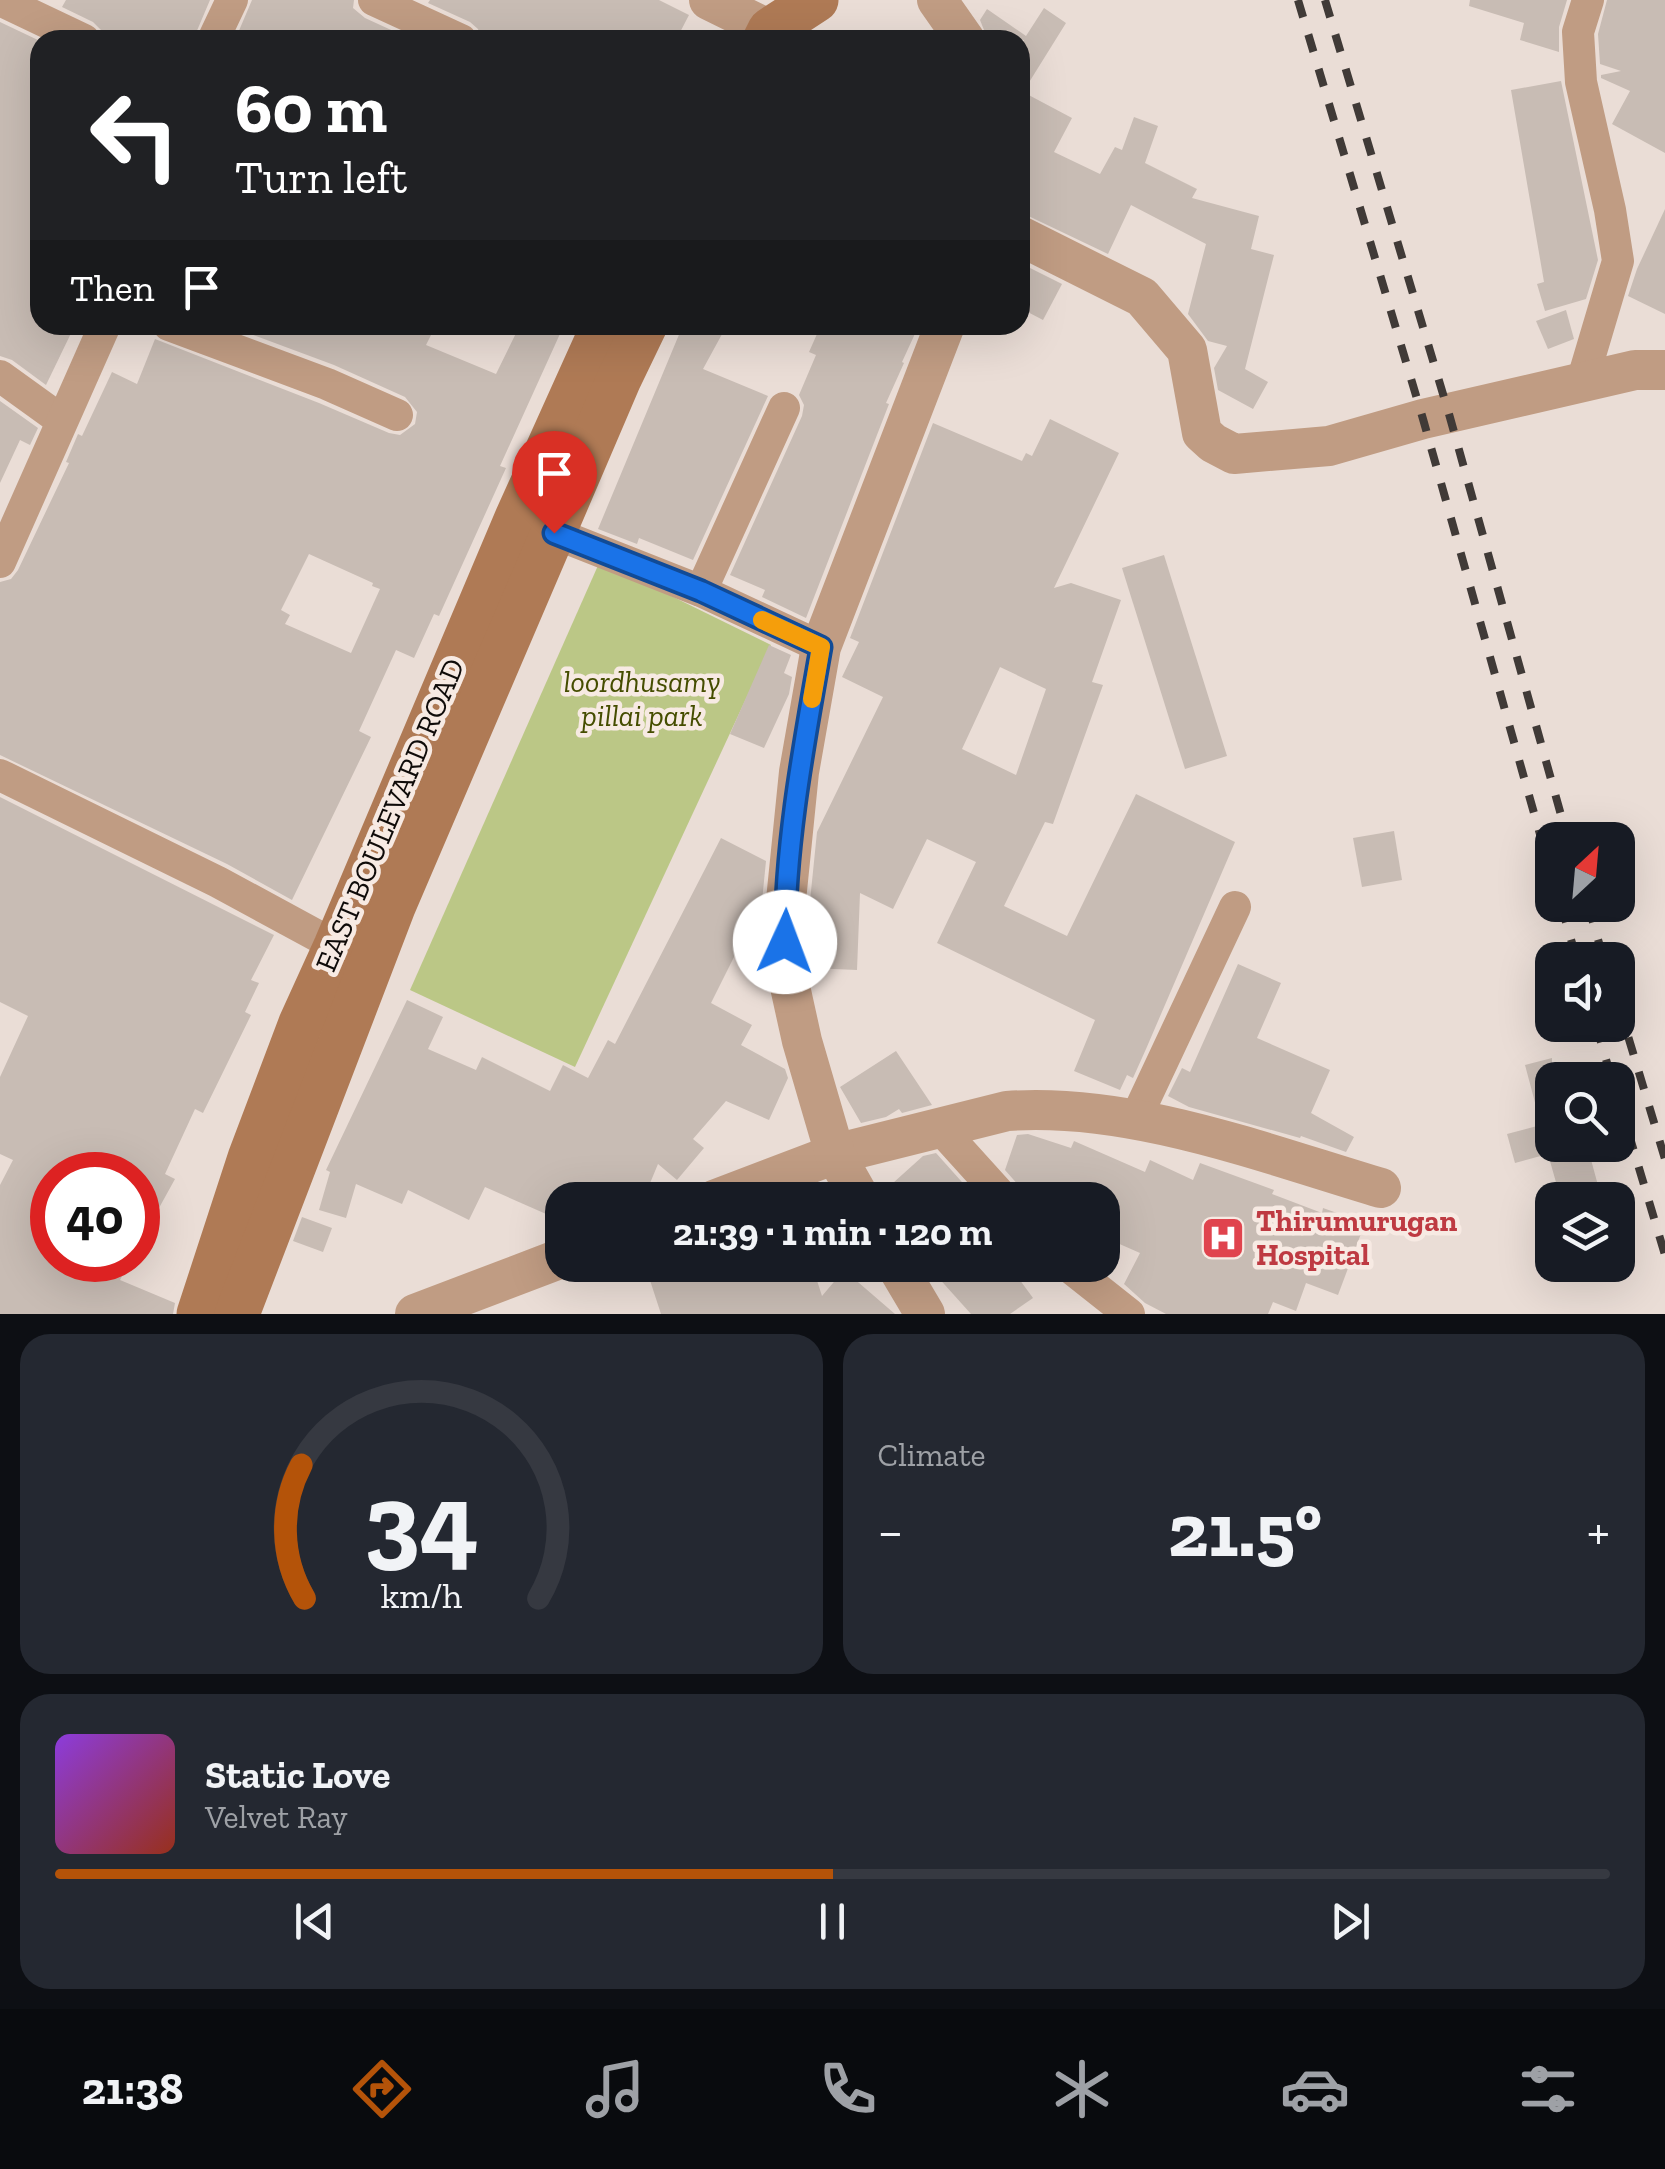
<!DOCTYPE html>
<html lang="en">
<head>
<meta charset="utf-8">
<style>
	:root { --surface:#171b24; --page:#242831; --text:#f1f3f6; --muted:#9ea1a6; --line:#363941; --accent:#b45309 }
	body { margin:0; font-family:"Zilla Slab",serif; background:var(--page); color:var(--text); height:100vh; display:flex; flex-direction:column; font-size:38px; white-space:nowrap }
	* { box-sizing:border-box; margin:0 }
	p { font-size:32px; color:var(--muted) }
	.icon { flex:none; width:55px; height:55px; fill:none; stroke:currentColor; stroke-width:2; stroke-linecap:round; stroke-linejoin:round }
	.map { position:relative; height:1314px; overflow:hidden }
	.side { display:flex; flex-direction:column; gap:20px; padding:20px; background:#0d0f14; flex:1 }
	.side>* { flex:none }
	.top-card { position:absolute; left:30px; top:30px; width:1000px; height:305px; border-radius:30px; box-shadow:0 10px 40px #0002; background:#202124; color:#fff; overflow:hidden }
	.needle { width:65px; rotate:26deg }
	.tools { position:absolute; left:1535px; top:822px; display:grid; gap:20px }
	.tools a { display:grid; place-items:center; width:100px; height:100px; border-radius:20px; background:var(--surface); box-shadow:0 10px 40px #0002; font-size:50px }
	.speed { position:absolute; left:30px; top:1152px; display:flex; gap:20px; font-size:50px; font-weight:700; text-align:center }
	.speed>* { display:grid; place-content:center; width:130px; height:130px; border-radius:50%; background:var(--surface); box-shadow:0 10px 40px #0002; line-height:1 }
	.speed .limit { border:15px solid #d22; background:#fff; color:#111 }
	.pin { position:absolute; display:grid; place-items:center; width:85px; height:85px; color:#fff; margin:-102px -42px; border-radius:50% 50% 50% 0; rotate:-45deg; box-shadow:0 0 10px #0007 }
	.pin .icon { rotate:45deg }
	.me { position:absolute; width:110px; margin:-55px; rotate:2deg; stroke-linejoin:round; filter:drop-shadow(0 0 8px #0008) }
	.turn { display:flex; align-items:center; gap:35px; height:210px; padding:0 40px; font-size:45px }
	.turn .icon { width:130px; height:130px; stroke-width:2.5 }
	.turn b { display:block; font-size:70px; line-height:85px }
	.then { display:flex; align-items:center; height:95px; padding:0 40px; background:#0003; gap:20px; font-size:38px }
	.big { font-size:75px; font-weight:800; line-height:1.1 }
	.side .tile { flex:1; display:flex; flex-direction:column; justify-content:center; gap:15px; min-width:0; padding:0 35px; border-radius:30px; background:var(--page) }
	.side .dial { align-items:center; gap:0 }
	.dial svg { height:260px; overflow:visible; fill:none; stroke:var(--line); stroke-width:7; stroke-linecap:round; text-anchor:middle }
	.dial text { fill:var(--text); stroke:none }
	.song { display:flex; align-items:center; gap:30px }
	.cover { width:120px; height:120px; border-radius:15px; background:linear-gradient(135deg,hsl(270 70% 55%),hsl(10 70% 35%)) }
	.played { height:10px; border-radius:5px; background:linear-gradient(90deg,var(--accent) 50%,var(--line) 50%) }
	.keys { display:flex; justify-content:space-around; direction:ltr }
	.heat { display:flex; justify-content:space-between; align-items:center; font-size:55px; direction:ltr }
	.side .tiles { flex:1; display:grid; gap:20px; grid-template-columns:1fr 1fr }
	.tile:last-child { grid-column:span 2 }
	.trip { position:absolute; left:545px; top:1182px; width:575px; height:100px; border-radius:30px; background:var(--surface); box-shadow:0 10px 40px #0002; font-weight:800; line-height:100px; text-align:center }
	.tabs { display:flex; height:160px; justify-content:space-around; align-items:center; background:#090b0e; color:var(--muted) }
	.tabs .icon { width:70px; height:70px }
	.tabs .selected { color:var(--accent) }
	.tabs b { font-size:45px; color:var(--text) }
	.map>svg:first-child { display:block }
	.green { fill:#bbc786 }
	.building { fill:#c8bcb4; fill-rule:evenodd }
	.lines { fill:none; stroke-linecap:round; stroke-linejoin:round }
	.minor { stroke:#c09c83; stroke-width:32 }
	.tertiary { stroke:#c09c83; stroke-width:40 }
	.secondary { stroke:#af7a55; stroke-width:45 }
	.rail { stroke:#403a37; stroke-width:8; stroke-dasharray:18 18; stroke-linecap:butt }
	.route-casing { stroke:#114b97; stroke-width:25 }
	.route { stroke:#1a73e8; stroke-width:18 }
	.slow { stroke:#f59e0b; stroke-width:18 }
	.labels { text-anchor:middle; stroke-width:9; stroke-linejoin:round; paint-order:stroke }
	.park-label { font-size:30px; font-style:italic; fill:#454d00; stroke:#f7eae3 }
	.street-label { font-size:30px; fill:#0f0b09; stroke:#f7eae3 }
	.health-label { font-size:30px; font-weight:bold; fill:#be3a42; stroke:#f7eae3; text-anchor:start }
</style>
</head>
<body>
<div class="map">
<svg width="1665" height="1314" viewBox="0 0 1665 1314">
	<rect width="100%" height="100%" fill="#eaddd6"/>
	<polygon class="green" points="600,561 771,645 575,1067 410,990"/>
	<g class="building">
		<polygon points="66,0 210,0 193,40 104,40 101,30 93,22 62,7"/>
		<polygon points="252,0 354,0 353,8 365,18 413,40 235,40"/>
		<polygon points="430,0 659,0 689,15 676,40 481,40 478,29 470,22 428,3"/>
		<polygon points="1470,0 1567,0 1559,27 1559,52 1520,40 1524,23 1469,6"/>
		<polygon points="1607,0 1665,0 1665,153 1612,124 1630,91 1601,78 1601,75 1621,71 1600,64 1598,34"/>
		<polygon points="1044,8 1066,23 1023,92 1072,118 1054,152 1100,174 1115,147 1122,150 1134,117 1158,126 1145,163 1197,189 1192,198 1259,216 1251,249 1274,255 1245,369 1268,382 1253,409 1218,390 1214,368 1227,346 1208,341 1188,314 1206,244 1131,205 1108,254 1020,212 1020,46 1024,40 988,40 980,20 987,9 1026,36"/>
		<polygon points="0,22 40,41 40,325 75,325 46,385 12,360 0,356"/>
		<polygon points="1561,81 1598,260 1586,299 1545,311 1537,284 1544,282 1511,90"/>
		<polygon points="1665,209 1665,314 1628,296 1637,269"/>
		<polygon points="1020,263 1062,284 1043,320 1020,308"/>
		<polygon points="1566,310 1574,339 1548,349 1536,321"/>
		<path d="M226,325H436L426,345L496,374L520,325H564L500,466L506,468L439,616L434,614L414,658L396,650L359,731L371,737L292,900L227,864L0,755V582L11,579L18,570L69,463L66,462L78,434L82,436L112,372L137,384L155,339L319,403L389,433L400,435L415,424L417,412L405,397L334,365ZM309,554L373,583L372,586L380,589L351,653L285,624L290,615L281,610Z"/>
		<polygon points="683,325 727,325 703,369 768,396 693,560 639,538 637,544 598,529"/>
		<polygon points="821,325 919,325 902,362 904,363 886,403 889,404 806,618 762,597 765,590 730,575 802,416 804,405 799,395 816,355 809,352"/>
		<polygon points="0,401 38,428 30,445 20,440 0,483"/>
		<path d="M1050,419L1119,453L1054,588L1071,583L1121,600L1092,682L1103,685L1053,824L1045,822L1004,906L1067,936L1136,794L1235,842L1146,1049L1133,1078L1127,1075L1120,1090L1074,1071L1095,1020L937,943L976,862L927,839L893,909L860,893L857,970L811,968L809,911L817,832L883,697L842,677L859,642L850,638L933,423L1022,461L1026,453L1032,456ZM1000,667L1046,689L1016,775L962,749Z"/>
		<polygon points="1164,555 1227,756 1185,769 1122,568"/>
		<polygon points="769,645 791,655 784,673 792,677 789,694 764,748 730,734"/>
		<polygon points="0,797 274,935 251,980 259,983 245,1012 251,1015 203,1113 195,1109 165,1174 175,1179 138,1246 138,1175 88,1175 70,1165 65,1175 52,1175 52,1260 130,1260 120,1280 175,1303 173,1314 0,1314 0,1185 13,1160 0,1154 0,1077 28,1016 0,1002"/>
		<polygon points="1394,831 1402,880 1362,887 1353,838"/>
		<polygon points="721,838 766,861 762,901 711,1003 752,1025 741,1045 785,1069 788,1078 769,1120 726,1101 693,1139 704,1148 677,1180 658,1164 643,1200 612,1200 584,1188 579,1200 562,1200 562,1221 485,1187 469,1220 408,1190 402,1204 356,1184 346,1218 319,1210 330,1172 326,1170 407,1000 443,1017 428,1049 476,1070 482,1057 550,1091 563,1065 588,1078 608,1040 615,1044"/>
		<polygon points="1238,964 1281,983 1257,1038 1330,1070 1311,1113 1354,1137 1346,1152 1301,1136 1300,1138 1189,1107 1168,1096 1182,1068 1190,1072"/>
		<polygon points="896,1051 932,1105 902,1113 899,1109 886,1117 861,1123 840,1087"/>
		<polygon points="1552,1058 1552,1145 1587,1145 1602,1200 1561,1200 1548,1154 1515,1163 1507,1134 1541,1125 1525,1065"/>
		<polygon points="1028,1134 1071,1148 1074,1141 1145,1172 1150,1160 1193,1180 1200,1163 1274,1190 1272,1194 1322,1213 1323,1208 1365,1223 1338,1295 1306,1283 1296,1311 1273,1302 1268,1314 1166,1314 1145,1303 1124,1284 1140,1253 1115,1242 1117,1237 1102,1231 1102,1189 1090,1200 1024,1200 1020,1187 1005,1170 1017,1135"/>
		<polygon points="936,1153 978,1200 885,1200 883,1192 923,1156"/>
		<polygon points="302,1217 332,1228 323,1252 293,1241"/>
		<polygon points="645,1265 812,1265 822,1296 844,1270 895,1314 661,1314"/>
		<polygon points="927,1265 1009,1265 1033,1298 1010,1314 971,1314"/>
	</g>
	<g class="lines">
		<g class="minor">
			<polyline points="0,0 84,40"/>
			<polyline points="374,0 461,40"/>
			<polyline points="213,40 232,0"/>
			<polyline points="169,325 327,384 397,415"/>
			<polyline points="0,376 61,420"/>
			<polyline points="1582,382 1618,261 1610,210 1581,82 1578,32 1588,0"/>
			<polyline points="554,533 701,591 821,647"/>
			<polyline points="0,562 105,325"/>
			<polyline points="701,591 784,408"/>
			<polyline points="0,775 218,882 336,946"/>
			<polyline points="1135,1120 1235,907"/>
			<polyline points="939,1127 1005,1200"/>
			<polyline points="1067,1265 1129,1314"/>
		</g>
		<g class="tertiary">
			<polyline points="709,0 770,30"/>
			<polyline points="937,0 965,40"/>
			<polyline points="1020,236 1142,297 1187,350 1202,433 1213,443 1234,454 1329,446 1423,419 1635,370 1665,370"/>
			<path d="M714,1200L835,1154L1007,1111C1131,1102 1263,1153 1381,1188"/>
			<polyline points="861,1200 835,1154 802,1041 787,973 785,910 799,772 821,647 945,325"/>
			<polyline points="896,1265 925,1314"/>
			<polyline points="415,1314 562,1258"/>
		</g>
		<g class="secondary">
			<polyline points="765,40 770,30 816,0"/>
			<polyline points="199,1314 250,1158 301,1023 336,946 517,518 604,325"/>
			<polyline points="237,1314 393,907 619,379 645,325"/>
		</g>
		<g class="rail">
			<polyline points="1298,0 1423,419 1552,877"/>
			<polyline points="1325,0 1449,414 1568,840"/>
			<polyline points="1561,905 1577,960"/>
			<polyline points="1588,905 1604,960"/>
			<polyline points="1618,1003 1665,1159"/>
			<polyline points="1596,1025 1612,1080"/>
			<polyline points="1618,1098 1665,1255"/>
		</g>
	</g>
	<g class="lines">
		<g class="route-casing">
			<path id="route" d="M554,533L701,591L821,647C804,744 785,843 785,942"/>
		</g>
		<use href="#route" class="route"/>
		<polyline class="slow" points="762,620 821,647 812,699"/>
	</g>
	<defs>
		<g id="hospital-square" transform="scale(2.25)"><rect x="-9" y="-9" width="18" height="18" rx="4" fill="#e0444e" stroke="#f7eae3"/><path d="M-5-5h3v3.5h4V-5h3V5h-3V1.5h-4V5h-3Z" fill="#fff"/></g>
	</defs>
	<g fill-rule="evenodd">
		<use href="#hospital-square" x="1223" y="1238"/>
	</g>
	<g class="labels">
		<g class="park-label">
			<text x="642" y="692">loordhusamy<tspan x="642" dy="34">pillai park</tspan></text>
		</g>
		<g class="street-label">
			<text transform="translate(390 815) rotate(-67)" y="10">EAST BOULEVARD ROAD</text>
		</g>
		<g class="health-label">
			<text x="1256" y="1231">Thirumurugan<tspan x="1256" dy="34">Hospital</tspan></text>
		</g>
	</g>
</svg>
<div class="tools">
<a><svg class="needle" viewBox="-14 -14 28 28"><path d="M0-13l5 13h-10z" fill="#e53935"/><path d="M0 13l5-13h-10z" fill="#9ea1a6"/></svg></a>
<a><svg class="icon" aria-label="sound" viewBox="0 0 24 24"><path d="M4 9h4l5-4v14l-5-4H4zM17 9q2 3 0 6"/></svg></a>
<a><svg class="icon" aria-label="search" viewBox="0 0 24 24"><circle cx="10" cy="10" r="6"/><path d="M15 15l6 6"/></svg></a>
<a><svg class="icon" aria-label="layers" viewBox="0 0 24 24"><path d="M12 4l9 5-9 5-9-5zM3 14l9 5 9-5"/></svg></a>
</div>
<div class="speed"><div class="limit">40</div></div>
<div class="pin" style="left:554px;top:533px;background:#d93025"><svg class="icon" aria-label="arrive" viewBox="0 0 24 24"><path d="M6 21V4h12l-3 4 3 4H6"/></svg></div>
<svg class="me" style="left:785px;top:942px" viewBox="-20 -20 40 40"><circle r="19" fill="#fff"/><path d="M0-13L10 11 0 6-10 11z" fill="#1a73e8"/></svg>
<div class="trip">21:39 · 1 min · 120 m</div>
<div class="top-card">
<div class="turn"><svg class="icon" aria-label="left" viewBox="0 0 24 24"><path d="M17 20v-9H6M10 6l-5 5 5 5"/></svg><div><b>60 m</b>Turn left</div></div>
<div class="then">Then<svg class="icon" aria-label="arrive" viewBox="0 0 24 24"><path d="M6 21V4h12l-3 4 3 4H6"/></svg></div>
</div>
</div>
<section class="side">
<div class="tiles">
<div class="tile dial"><svg viewBox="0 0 100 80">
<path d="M14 69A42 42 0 1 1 86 69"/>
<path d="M14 69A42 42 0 0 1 13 28" stroke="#b45309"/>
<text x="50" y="56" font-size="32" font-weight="700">34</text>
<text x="50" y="72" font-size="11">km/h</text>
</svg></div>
<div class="tile"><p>Climate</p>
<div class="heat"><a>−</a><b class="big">21.5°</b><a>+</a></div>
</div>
<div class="tile">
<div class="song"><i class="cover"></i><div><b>Static Love</b><p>Velvet Ray</p></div></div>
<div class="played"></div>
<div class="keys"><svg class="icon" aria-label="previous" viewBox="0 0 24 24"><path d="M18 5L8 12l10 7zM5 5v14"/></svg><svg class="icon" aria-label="pause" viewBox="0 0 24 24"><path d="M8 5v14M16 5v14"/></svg><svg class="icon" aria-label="next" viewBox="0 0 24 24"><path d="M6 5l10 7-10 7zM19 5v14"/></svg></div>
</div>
</div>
</section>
<nav class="tabs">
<b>21:38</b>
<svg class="icon selected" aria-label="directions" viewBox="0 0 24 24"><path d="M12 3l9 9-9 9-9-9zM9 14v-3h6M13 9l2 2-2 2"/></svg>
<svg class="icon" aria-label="music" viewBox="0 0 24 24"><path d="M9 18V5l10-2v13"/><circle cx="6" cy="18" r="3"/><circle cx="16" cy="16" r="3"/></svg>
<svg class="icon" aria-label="phone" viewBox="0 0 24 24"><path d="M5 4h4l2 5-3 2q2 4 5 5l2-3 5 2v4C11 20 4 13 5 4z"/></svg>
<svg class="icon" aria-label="climate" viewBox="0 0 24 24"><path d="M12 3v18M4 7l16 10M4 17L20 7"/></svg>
<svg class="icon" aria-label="car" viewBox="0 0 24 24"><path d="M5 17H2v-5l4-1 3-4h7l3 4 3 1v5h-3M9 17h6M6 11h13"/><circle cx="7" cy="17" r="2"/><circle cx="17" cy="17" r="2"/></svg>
<svg class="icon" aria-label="filters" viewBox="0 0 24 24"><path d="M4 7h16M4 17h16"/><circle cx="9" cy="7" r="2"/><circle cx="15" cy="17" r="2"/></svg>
</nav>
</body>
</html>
